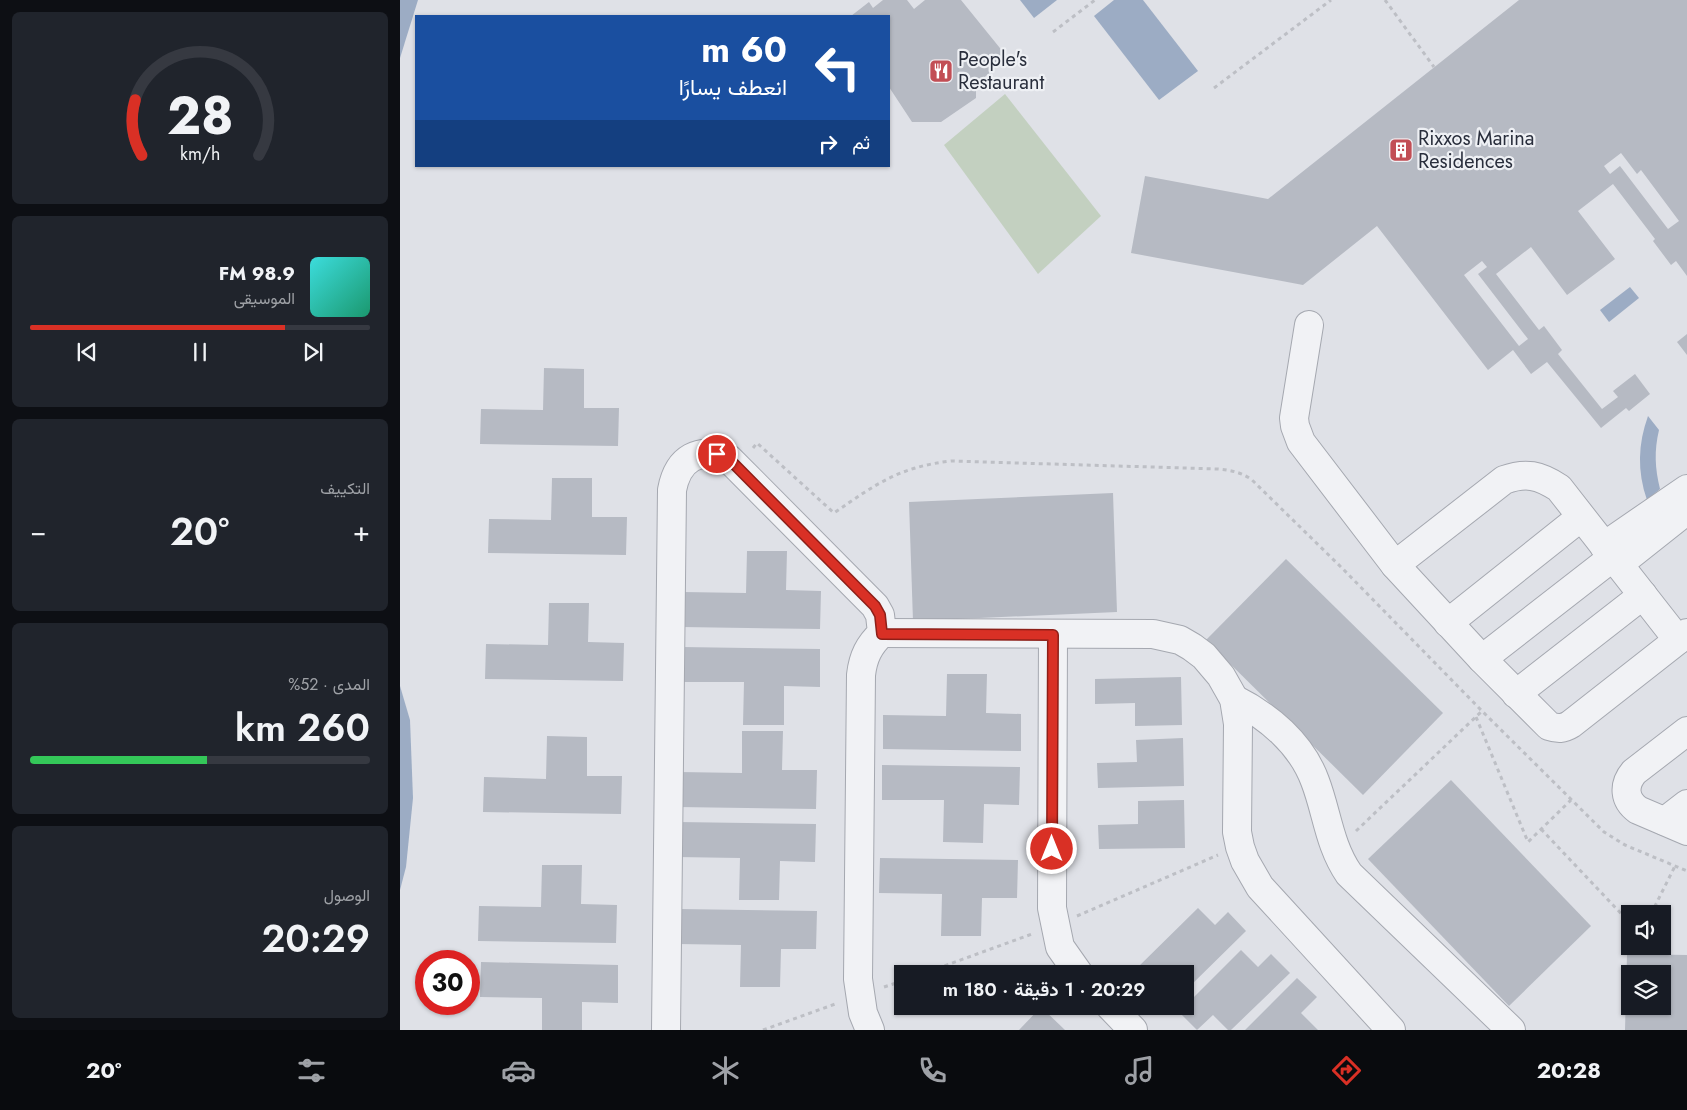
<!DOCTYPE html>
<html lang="ar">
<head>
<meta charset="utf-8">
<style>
	:root { --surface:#171b24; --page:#20242c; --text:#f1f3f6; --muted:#9ea1a6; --line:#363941; --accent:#d93025 }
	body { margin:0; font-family:Jost,Vazirmatn,sans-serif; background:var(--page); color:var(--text); direction:rtl; height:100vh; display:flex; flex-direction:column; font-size:19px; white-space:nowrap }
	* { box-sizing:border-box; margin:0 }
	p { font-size:16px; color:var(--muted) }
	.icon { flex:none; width:28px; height:28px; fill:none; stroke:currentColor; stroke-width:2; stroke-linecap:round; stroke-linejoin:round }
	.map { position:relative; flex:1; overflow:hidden; direction:ltr }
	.details { display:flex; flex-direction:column; gap:12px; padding:12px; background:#0d0f14; width:400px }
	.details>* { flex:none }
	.hud { position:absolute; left:15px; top:15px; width:475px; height:152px; border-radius:0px; box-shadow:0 1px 4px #0004; direction:rtl; background:#1a4fa0; color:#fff; overflow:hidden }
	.controls { position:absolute; left:1221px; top:905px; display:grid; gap:10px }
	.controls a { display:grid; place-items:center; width:50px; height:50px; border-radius:0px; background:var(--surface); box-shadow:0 1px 4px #0004; font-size:25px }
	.speed { position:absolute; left:15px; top:950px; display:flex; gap:10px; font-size:25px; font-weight:700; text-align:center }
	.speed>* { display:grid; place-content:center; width:65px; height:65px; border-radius:50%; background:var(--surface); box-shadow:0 1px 4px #0004; line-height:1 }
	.speed .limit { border:8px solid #d22; background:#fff; color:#111 }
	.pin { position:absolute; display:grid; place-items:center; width:42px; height:42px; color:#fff; margin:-21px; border:2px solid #fff; border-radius:50%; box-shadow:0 1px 5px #0007 }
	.me { position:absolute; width:55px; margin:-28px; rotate:0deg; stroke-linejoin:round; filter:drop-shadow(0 0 4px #0008) }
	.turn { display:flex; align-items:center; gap:18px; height:105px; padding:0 20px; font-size:22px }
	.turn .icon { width:65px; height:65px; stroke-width:2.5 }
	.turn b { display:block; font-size:35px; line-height:42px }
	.then { display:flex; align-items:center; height:48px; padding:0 20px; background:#0003; gap:10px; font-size:19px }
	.big { font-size:38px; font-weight:600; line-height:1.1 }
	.details .tile { flex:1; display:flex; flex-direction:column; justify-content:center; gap:8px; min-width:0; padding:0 18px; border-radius:8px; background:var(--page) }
	.details .dial { align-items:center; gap:0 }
	.dial svg { height:130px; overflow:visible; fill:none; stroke:var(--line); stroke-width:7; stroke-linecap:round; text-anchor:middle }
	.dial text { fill:var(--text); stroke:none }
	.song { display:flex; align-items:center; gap:15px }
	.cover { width:60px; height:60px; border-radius:8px; background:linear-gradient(135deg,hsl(180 70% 55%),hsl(160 70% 35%)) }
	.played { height:5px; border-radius:2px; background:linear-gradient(90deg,var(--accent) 75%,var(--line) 75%) }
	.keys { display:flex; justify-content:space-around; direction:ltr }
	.heat { display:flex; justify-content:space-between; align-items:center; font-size:28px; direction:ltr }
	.charge { height:8px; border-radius:4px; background:linear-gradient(90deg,#34c759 52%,var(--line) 0) }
	.trip { position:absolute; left:494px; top:965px; width:300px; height:50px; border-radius:0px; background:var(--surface); box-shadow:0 1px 4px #0004; font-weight:600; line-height:50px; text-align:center; direction:rtl }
	.dock { display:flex; height:80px; justify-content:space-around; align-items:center; background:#090b0e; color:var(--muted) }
	.dock .icon { width:35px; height:35px }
	.dock .selected { color:var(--accent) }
	.dock b { font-size:22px; color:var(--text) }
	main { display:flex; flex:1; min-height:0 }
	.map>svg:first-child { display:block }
	.green { fill:#c3d0c0 }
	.water { fill:#9cacc4 }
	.building { fill:#b6bac3; fill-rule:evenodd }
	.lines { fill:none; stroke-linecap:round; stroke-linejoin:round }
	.minor-casing { stroke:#a5a8b0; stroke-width:30 }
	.path { stroke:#bdbfc5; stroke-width:3; stroke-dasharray:4 4; stroke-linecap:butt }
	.minor { stroke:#f1f2f5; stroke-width:28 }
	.route-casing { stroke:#8d1f18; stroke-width:12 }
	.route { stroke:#d93025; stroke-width:9 }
	.labels { text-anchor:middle; stroke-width:4.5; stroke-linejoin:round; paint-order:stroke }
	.poi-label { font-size:20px; fill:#292e3c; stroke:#eef0f4; text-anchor:start }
</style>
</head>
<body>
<main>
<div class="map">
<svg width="1287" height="1030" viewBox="0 0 1287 1030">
	<rect width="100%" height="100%" fill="#dfe1e7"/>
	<polygon class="green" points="605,94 701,216 638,274 544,145"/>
	<g class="water">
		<polygon points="0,0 18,0 0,58"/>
		<polygon points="620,0 657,0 634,18"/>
		<polygon points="714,0 743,0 798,71 759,100 694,16"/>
		<polygon points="1230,287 1239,298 1209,322 1200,310"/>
		<path d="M1248,416L1259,430C1254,451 1255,468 1260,489L1247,500C1237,471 1238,444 1248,416Z"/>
		<polygon points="0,686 10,720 13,798 6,867 0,890"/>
	</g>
	<g class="building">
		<polygon points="483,0 507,0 514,9 525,0 561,0 608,58 576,84 576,98 541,122 512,122 489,87 489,16 451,16 469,2 473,8"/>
		<path d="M1119,0H1287V276L1276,261L1271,265L1253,241L1255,239L1213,184L1178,211L1215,259L1167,295L1131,247L1096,274L1139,330L1144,326L1162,350L1158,354L1202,409L1218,397L1213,391L1235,374L1250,394L1229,411L1226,408L1201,428L1147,362L1131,374L1113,350L1088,370L977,226L903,285L731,253L745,176L868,199ZM1221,153L1237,174L1241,170L1279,221L1268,229L1220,166L1210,174L1204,166ZM1082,261L1087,267L1078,274L1128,339L1119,346L1064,275Z"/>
		<polygon points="1287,334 1287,355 1277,342"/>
		<polygon points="144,368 184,369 184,408 219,408 218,446 80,444 81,409 143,410"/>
		<polygon points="152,478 192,478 192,517 227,517 226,555 88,553 89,519 151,520"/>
		<polygon points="713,493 717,612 513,621 509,502"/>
		<polygon points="347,551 387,551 386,590 421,591 420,629 282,627 283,592 346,593"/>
		<polygon points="886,559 1043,713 963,795 806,640"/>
		<polygon points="149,603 189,603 188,642 224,643 223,681 85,679 86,644 148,645"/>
		<polygon points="282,647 420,649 420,687 384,686 384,725 343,725 344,682 282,682"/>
		<polygon points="547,674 587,674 586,713 621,714 621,751 483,749 483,715 546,716"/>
		<polygon points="781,677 782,725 735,726 735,703 695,704 695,679"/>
		<polygon points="342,731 383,731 382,770 417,770 416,809 278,807 279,772 342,773"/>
		<polygon points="147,736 187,737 187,776 222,776 221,814 83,812 84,777 146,779"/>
		<polygon points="783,738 784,786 698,788 697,763 737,762 736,740"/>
		<polygon points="482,765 620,767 619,805 584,804 583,843 543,842 544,800 482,800"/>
		<polygon points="1051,780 1191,926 1109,1006 968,859"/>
		<polygon points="784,800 785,848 699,849 698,825 738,824 738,801"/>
		<polygon points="278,822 416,824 415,862 380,861 379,900 339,900 340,858 277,857"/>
		<polygon points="480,858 618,860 617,898 582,898 581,936 541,936 542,894 479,893"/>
		<polygon points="142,865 182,865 181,904 217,905 216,943 78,941 79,906 141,907"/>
		<polygon points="798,908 815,925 828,912 846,931 786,990 785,974 739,974 735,970"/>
		<polygon points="279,909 417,911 416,949 381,949 380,987 340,987 341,945 278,944"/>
		<polygon points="841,950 858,967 871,954 890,973 831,1030 828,1030 813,1015 797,1030 779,1012"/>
		<path d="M1227,954L1287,955V1030H1225ZM1230,974H1262V1006H1230Z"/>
		<polygon points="81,962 218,965 218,1003 182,1002 182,1030 142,1030 142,998 80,997"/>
		<polygon points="897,978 917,997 901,1013 918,1030 845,1030"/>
		<polygon points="641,1007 665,1030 619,1030"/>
	</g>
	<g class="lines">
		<g class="minor-casing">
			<g id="minor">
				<path d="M909,325L894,418L895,426L901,442L995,565L1082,659L1149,726C1158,729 1163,729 1171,724L1287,633"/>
				<polyline points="1204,546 1287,489"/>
				<polyline points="1219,564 1287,510"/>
				<path d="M995,565L1104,480C1126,472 1139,475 1159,488L1278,640"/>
				<polyline points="1048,623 1181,517"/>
				<polyline points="482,633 753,634 780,640 792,647 804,656 821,676 834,699 838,724 837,832 840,847 845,861 860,887 991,1030"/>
				<polyline points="653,635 652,908 660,947 679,974"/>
				<polyline points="1082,659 1213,557"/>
				<polyline points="1116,694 1243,595"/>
				<path d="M834,699C868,716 901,743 915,781C927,812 929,845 949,874L1111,1030"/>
				<path d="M1287,731L1234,772C1223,785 1224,800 1238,810L1287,831"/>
				<polyline points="1265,821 1287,804"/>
				<polyline points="710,1006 733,1030"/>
				<path d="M266,1030L272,490C278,458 299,446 329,459L475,606L480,615L482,633C469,645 463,657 461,675L458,979L463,1013L470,1030"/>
			</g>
		</g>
		<g class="path">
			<polyline points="985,0 1034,67"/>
			<polyline points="653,32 695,0"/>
			<polyline points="814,88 931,0"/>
			<path d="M353,448L357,443L434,513C476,484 499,467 551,461L818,469C830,470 840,472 851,479L942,568L1082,711L1204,832L1225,845L1287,871"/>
			<polyline points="1076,717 1128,842 1171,800"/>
			<polyline points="1141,829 1230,923"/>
			<polyline points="956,831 1082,711"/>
			<polyline points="1251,914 1275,866"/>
			<polyline points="677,916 818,855"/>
			<polyline points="522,974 632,934"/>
			<polyline points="484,987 502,981"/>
			<polyline points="363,1030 438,1003"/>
		</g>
		<use href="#minor" class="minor"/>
	</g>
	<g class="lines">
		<g class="route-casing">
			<polyline id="route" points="317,454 329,459 338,468 475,606 480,615 482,634 653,635 652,849"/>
		</g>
		<use href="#route" class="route"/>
	</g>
	<defs>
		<g id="restaurant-square" transform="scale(1.25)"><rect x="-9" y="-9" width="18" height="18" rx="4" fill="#c24e55" stroke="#eef0f4"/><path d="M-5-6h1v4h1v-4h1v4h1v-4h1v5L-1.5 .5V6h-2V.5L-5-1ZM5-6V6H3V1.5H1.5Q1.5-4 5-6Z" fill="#fff"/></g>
		<g id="building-square" transform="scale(1.25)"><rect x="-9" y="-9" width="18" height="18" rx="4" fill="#c24e55" stroke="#eef0f4"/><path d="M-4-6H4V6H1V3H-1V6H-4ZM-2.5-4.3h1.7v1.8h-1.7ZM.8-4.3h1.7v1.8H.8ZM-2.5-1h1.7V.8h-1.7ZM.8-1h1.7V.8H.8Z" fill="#fff"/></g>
	</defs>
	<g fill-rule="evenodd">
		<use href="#restaurant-square" x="541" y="71"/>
		<use href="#building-square" x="1001" y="150"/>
	</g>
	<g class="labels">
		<g class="poi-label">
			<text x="558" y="66">People's<tspan x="558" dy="23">Restaurant</tspan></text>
			<text x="1018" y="145">Rixxos Marina<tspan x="1018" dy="23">Residences</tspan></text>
		</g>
	</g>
</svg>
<div class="controls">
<a><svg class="icon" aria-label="sound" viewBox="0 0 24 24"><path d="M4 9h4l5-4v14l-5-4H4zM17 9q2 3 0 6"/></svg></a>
<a><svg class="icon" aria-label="layers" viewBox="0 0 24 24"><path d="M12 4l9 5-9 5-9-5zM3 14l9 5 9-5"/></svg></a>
</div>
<div class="speed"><div class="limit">30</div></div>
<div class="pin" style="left:317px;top:454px;background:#d93025"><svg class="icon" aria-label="arrive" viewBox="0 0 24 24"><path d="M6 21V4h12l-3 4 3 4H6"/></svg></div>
<svg class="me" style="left:652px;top:849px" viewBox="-20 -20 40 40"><circle r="17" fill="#d93025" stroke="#fff" stroke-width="3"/><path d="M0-11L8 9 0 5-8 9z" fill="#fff"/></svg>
<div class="trip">20:29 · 1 دقيقة · 180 m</div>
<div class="hud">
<div class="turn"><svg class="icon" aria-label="left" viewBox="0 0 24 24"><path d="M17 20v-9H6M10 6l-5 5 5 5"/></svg><div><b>60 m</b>انعطف يسارًا</div></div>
<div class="then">ثم<svg class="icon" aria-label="right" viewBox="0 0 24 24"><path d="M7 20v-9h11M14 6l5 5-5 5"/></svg></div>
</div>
</div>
<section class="details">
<div class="tile dial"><svg viewBox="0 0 100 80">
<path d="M14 69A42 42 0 1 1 86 69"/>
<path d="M14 69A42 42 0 0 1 10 35" stroke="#d93025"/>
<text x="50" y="56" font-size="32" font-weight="700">28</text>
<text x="50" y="72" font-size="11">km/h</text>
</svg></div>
<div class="tile">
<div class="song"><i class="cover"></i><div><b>98.9 FM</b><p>الموسيقى</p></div></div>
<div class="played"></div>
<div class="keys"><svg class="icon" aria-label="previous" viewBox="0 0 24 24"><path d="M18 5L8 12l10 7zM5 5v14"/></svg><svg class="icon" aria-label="pause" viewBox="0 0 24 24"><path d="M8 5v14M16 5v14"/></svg><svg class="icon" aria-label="next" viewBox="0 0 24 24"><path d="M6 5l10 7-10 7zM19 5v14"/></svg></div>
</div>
<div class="tile"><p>التكييف</p>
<div class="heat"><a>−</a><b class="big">20°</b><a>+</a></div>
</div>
<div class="tile"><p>المدى · 52%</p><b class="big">260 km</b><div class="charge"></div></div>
<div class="tile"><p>الوصول</p><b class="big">20:29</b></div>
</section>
</main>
<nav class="dock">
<b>20:28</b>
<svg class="icon selected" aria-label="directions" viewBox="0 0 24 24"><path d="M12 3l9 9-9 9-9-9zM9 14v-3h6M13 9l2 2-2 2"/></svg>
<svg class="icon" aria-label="music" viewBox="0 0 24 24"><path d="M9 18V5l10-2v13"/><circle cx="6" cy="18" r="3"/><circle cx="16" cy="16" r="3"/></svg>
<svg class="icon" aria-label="phone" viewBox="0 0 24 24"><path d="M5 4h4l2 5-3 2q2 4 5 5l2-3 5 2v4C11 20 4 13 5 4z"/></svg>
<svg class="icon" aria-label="climate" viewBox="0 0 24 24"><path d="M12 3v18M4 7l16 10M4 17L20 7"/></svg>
<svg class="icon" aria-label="car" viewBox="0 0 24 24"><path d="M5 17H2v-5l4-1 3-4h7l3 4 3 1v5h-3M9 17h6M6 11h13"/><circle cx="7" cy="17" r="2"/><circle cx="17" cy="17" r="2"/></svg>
<svg class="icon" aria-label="filters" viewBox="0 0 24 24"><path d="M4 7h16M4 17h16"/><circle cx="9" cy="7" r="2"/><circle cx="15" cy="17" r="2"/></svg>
<b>20°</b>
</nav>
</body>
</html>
